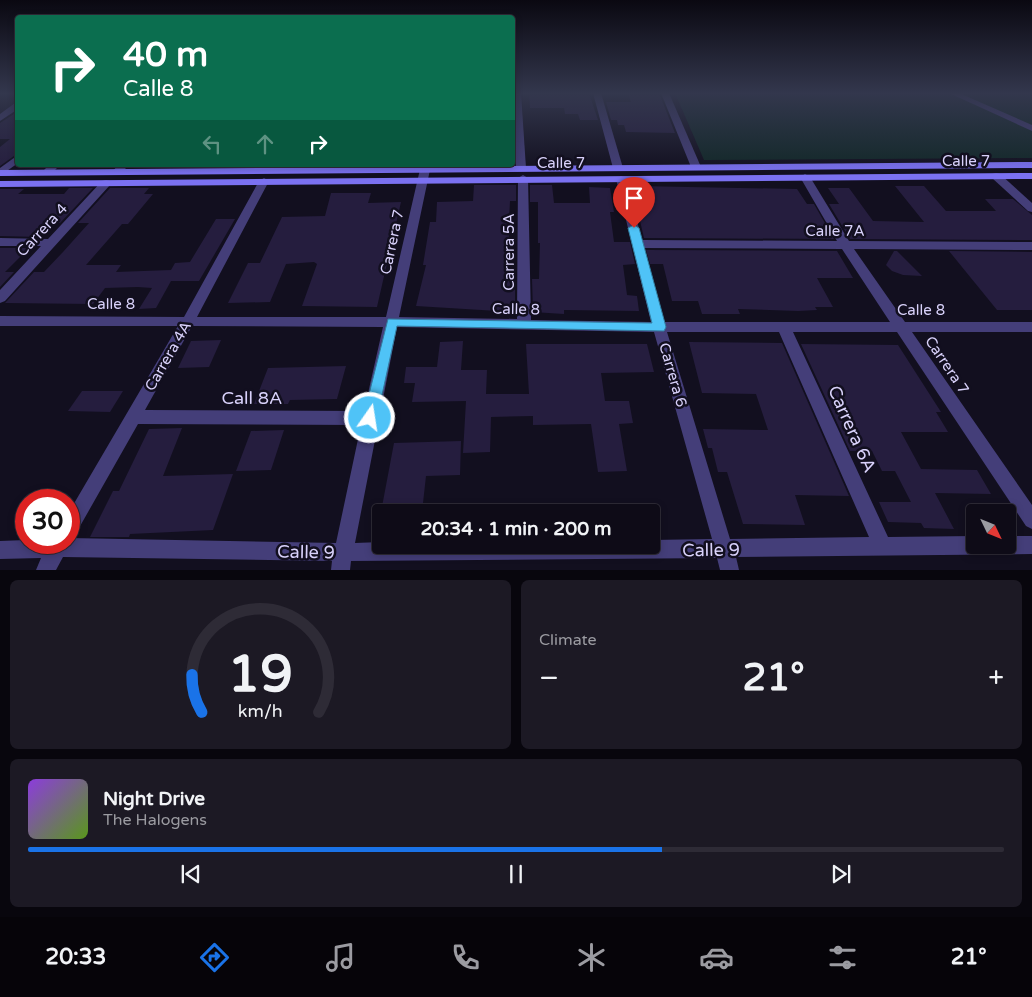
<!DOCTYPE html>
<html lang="en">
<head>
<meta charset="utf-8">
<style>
	:root { --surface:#0e0b17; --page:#1c1924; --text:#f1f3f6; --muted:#9b9ba1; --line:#2e2b36; --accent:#1a73e8 }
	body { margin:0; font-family:"Varela Round",sans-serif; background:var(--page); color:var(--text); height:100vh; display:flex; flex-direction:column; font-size:19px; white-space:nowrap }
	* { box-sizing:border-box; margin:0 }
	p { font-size:16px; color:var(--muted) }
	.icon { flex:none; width:28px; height:28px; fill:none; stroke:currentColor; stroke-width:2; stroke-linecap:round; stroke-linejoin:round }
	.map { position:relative; height:570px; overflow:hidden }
	.sheet { display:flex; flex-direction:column; gap:10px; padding:10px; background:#08060d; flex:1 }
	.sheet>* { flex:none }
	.hud { position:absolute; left:15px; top:15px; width:500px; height:152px; border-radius:5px; box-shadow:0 2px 8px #0003,0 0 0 1px var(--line); background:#0b6e4f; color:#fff; overflow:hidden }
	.needle { width:32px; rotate:133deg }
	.tools { position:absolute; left:966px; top:504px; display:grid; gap:10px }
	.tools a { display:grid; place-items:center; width:50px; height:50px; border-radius:5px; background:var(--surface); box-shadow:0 2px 8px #0003,0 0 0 1px var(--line); font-size:25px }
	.speed { position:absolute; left:15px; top:489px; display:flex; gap:10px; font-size:25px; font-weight:700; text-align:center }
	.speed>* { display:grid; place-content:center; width:65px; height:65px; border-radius:50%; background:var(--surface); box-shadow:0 2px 8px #0003,0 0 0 1px var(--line); line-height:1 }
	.speed .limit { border:8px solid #d22; background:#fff; color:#111 }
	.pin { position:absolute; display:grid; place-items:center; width:42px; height:42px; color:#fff; margin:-51px -21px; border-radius:50% 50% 50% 0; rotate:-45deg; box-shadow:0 0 5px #0007 }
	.pin .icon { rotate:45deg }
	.me { position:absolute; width:55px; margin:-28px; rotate:13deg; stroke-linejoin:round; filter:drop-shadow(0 0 4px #0008) }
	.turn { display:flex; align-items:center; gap:18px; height:105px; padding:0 25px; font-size:22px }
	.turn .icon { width:65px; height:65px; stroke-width:2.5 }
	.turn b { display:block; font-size:35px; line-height:42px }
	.lanes { display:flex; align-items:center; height:48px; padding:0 25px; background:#0003; justify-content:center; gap:25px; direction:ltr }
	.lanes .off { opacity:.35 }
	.big { font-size:38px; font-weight:800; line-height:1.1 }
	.sheet .tile { flex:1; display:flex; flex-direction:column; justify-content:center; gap:8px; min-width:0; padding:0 18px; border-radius:8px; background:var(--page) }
	.sheet .dial { align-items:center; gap:0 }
	.dial svg { height:130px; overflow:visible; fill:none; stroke:var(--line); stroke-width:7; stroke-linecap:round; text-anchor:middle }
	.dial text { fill:var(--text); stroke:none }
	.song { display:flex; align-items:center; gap:15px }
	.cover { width:60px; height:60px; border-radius:8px; background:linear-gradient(135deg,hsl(270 70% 55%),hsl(90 70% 35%)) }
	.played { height:5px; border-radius:2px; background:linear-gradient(90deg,var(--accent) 65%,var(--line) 65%) }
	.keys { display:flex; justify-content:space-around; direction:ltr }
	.heat { display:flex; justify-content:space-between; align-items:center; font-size:28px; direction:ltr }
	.sheet .tiles { flex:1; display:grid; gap:10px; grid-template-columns:1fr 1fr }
	.tile:last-child { grid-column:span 2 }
	.trip { position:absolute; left:372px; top:504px; width:288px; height:50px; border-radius:5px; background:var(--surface); box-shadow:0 2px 8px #0003,0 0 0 1px var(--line); font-weight:800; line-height:50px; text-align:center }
	.tabs { display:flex; height:80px; justify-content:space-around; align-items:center; background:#060409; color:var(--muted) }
	.tabs .icon { width:35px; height:35px }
	.tabs .current { color:var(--accent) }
	.tabs b { font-size:22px; color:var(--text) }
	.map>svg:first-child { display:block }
	.green { fill:#122828 }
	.building { fill:#251d3e }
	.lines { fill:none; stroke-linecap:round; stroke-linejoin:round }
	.street { fill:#443e79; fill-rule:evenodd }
	.secondary { fill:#7b71f1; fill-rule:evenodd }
	.route { fill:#4fc3f7; stroke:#337fa1 }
	.labels { text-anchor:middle; stroke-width:5; stroke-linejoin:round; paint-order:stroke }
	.street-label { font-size:15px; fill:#d8d1fa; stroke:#120f1f }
	.near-street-label { font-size:18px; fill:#d8d1fa; stroke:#120f1f }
</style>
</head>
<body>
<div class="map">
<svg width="1032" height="570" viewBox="0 0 1032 570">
	<rect width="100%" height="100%" fill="#120f1f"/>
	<polygon class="green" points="675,93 1032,93 1032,158 704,160"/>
	<g class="building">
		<polygon points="529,93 589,93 598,120 580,120 578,114 565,114 564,108 530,108"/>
		<polygon points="628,93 659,93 675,133 626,132 624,125 618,125 617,120 611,120 606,102 631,102"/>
		<polygon points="17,112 18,153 0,166 0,147 10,139 0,139 0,123"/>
		<polygon points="474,185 516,185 516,201 510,201 509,220 509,278 515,278 515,312 416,306 426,265 423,265 430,222 436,222 437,202 473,201"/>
		<polygon points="530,185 552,185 554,203 590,203 589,187 610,188 614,212 610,212 614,242 630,242 635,264 623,265 627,295 637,296 639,311 564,310 564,314 533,312 532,279 539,279 540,243 538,243 538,202 530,202"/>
		<polygon points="638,186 797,189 807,204 814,204 834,239 644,238 637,208 642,208"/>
		<polygon points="895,186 924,186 946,211 996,211 985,199 1013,199 1032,215 1032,240 850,239 829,204 839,204 828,188 849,188 873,221 924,222"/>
		<polygon points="69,188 93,188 60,223 54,223 40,237 0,236 0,189 24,189 18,194 64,194"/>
		<polygon points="110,188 149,188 144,194 153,194 128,224 122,224 86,265 121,265 116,272 171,270 175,263 190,262 216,219 235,219 199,281 171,281 156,308 139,309 152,288 138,287 105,288 93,304 5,303 34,272 44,272 63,252 89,223 78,223"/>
		<polygon points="331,193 371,193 368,203 401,202 377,307 302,306 317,264 314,262 286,264 270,302 228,303 248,263 260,263 282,217 325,216"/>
		<polygon points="0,248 29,248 5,272 14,272 0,287"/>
		<polygon points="646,250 837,251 853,278 817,278 833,307 815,307 817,310 798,311 738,309 740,314 702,314 698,301 672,301 663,264 650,264"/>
		<polygon points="894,251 897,251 922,276 903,275 892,271 886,265"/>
		<polygon points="949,251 1032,252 1032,310 997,310"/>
		<polygon points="221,340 209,367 178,368 191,341"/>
		<polygon points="463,341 461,370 487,370 486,394 529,394 526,344 647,344 654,372 601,373 605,401 629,401 633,423 619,424 627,471 598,472 591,424 533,425 533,416 491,417 490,452 463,453 466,401 412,402 415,383 404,383 406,367 437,367 440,342"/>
		<polygon points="689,342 782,343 849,496 795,495 805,525 743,524 727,472 718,472 712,448 708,448 703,429 768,430 756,394 702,393"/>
		<polygon points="801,344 898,345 941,412 936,412 948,432 901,432 921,469 977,470 991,494 935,493 954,529 924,528 921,523 888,522 879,502 911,502 895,471 882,471 872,451 850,451"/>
		<polygon points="346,366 337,399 290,400 288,404 254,404 268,368"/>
		<polygon points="82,391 123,391 110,412 68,411"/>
		<polygon points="182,428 163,476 233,474 213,530 130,534 129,537 90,537 113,491 119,491 149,429"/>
		<polygon points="284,430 271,470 236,471 251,431"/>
		<polygon points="461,441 460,475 426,476 422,512 381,512 394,443"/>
	</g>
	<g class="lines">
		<g class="street">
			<polygon points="513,93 521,93 526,168 521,171 516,168"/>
			<polygon points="593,93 601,93 623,168 621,170 615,170 613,168"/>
			<polygon points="661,93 669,93 701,167 699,169 696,170 691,167"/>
			<polygon points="949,93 959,93 1032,125 1032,131"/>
			<polygon points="15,103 18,103 18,109 0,121 0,114"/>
			<polygon points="18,155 18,163 0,176 0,168"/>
			<polygon points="49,165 60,165 50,175 42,175 41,173"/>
			<polygon points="118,165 129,165 120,174 114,174 112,172"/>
			<path d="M421,165H431L399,317L517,319L518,178L523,175L528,178L531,320L651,322L616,179L621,176L626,179L642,240L837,241L800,177L805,174L810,177L849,241L1032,242V250L854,249L905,322H1032V332H912L1032,505V529L1026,526L897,332H793L888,537L975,536V545H1008V536H1032V554L736,557L739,570H720L717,558L351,561L350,570H331L332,561L63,557L56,570H36L41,558L0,559V541L26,540V542H69V538L336,543L361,425L138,424L75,535L69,538V512L178,326H0V316L184,317L259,181L264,178L269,181L197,317H386ZM644,248L842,249L890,322H664ZM192,326L383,327L364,411L145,410ZM397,327L654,332L712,539L651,540V545H381V542L355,543ZM667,332H779L869,537L730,539Z"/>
			<polygon points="996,173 1000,174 1032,203 1032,212 1028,211 992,178 992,174"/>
			<polygon points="106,180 110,181 110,185 5,301 0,303 0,290 41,246 0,246 0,238 48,239 102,181"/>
		</g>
		<g class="secondary">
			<polygon points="1032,162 1032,168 0,176 0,170"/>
			<polygon points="1032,173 1032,179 0,187 0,181"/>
		</g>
	</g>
	<linearGradient id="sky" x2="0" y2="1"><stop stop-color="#0a0811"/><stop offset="0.54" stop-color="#33374d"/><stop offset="1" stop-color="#33374d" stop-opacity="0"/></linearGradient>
	<rect width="1032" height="173" fill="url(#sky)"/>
	<polygon class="route" points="634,225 639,228 666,327 664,331 397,326 377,418 375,422 370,424 365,422 363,418 388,319 652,323 628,228"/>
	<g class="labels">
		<g class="street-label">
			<text x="966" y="166">Calle 7</text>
			<text x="561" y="168">Calle 7</text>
			<text transform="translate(42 230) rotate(-47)" y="5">Carrera 4</text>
			<text x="835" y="236">Calle 7A</text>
			<text transform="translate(392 242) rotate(-78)" y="5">Carrera 7</text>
			<text transform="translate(509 252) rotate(-90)" y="5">Carrera 5A</text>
			<text x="111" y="309">Calle 8</text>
			<text transform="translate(516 309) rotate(1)" y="5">Calle 8</text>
			<text x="921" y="315">Calle 8</text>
			<text transform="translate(168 356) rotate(-60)" y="5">Carrera 4A</text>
			<text transform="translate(947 365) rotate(56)" y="5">Carrera 7</text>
			<text transform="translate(673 375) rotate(74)" y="5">Carrera 6</text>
		</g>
		<g class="near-street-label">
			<text x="252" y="404">Call 8A</text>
			<text transform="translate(852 429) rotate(66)" y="6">Carrera 6A</text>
			<text transform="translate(711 550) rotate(-1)" y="6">Calle 9</text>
			<text transform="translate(306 552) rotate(1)" y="6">Calle 9</text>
		</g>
	</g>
</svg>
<div class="tools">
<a><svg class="needle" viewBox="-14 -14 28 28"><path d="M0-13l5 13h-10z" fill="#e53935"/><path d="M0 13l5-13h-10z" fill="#9b9ba1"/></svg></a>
</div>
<div class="speed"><div class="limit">30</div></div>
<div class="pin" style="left:634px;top:228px;background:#d93025"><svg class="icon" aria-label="arrive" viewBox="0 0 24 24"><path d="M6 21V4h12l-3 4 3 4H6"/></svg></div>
<svg class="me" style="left:370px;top:418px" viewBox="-20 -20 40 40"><circle r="17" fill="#4fc3f7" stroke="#fff" stroke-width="3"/><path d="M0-11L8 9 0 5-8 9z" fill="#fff"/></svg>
<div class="trip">20:34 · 1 min · 200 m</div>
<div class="hud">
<div class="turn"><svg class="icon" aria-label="right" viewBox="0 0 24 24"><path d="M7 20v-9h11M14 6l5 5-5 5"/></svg><div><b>40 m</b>Calle 8</div></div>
<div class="lanes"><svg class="icon off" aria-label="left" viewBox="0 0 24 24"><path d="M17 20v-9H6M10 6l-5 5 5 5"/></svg><svg class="icon off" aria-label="ahead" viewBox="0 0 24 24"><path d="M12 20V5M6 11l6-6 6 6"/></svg><svg class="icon" aria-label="right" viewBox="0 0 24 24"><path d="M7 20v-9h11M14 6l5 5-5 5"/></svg></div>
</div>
</div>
<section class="sheet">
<div class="tiles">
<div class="tile dial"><svg viewBox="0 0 100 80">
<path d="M14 69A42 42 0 1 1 86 69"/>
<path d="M14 69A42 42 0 0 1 8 46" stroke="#1a73e8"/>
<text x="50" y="56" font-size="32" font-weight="700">19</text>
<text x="50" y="72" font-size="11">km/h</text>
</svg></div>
<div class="tile"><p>Climate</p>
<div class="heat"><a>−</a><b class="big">21°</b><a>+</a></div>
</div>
<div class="tile">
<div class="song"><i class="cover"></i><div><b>Night Drive</b><p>The Halogens</p></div></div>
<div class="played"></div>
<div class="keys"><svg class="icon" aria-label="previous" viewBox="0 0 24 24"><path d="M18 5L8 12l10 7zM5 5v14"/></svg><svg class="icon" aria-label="pause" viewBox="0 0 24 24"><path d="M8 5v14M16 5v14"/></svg><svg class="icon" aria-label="next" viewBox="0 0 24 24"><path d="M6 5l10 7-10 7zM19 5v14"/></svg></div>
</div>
</div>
</section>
<nav class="tabs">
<b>20:33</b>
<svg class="icon current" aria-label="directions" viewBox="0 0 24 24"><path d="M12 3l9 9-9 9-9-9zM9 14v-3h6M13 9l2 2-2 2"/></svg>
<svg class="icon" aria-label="music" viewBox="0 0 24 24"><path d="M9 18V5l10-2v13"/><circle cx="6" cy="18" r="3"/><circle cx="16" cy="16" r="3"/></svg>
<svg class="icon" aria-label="phone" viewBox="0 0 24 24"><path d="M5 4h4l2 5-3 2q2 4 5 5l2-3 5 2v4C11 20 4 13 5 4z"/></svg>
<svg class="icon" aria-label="climate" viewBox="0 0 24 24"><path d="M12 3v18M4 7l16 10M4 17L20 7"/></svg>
<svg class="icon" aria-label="car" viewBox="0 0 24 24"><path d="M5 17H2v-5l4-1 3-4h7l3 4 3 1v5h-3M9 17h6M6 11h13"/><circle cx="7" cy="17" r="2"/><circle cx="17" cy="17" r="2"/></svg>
<svg class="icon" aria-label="filters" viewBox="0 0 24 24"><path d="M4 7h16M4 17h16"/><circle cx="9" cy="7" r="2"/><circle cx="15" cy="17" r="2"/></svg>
<b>21°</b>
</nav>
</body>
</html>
